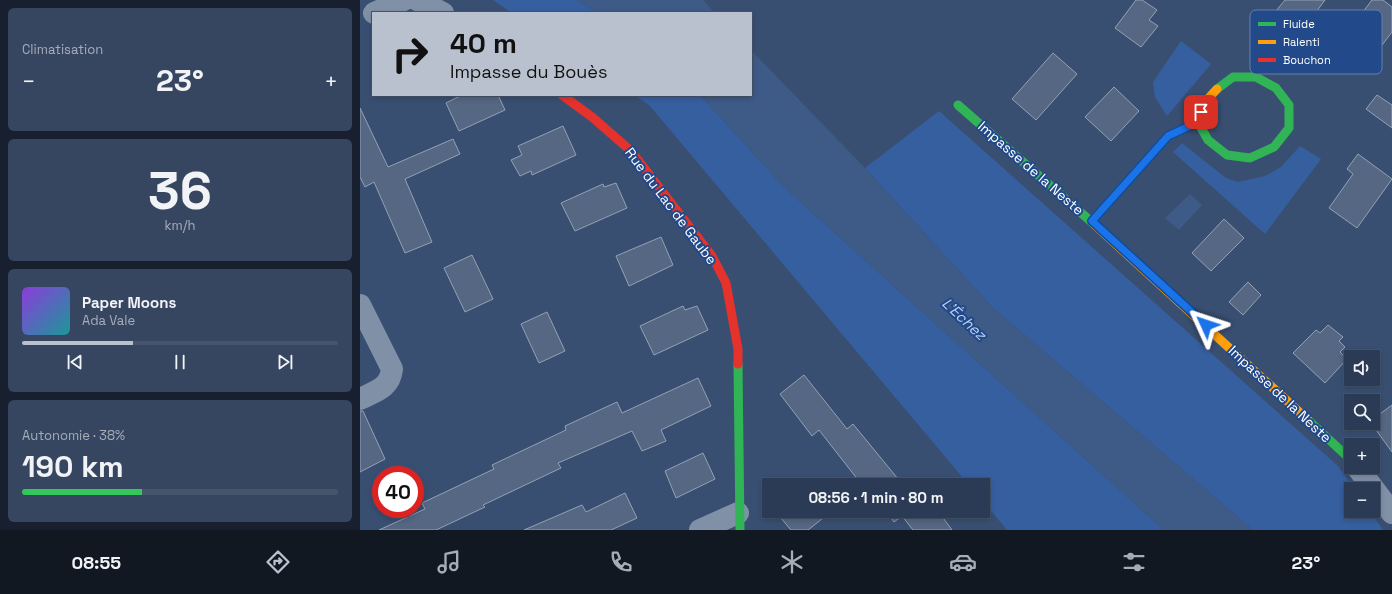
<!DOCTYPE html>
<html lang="fr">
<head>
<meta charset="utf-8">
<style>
	:root { --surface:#2b3b56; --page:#374660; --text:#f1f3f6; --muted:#a6adb9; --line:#47556c; --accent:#bac1ce }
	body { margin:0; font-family:"Space Grotesk",sans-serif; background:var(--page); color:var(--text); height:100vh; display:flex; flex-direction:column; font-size:15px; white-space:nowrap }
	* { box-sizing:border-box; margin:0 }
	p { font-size:13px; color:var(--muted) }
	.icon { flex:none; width:22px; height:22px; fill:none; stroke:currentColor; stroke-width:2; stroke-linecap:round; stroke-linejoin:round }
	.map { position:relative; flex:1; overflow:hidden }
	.panel { display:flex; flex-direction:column; gap:8px; padding:8px; background:#18202f; width:360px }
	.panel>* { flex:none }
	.hud { position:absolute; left:12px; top:12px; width:380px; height:84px; border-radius:0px; box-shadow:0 2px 6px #0003,0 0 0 1px var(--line); background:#bac1ce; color:#111; overflow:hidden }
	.tools { position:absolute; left:984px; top:350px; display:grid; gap:8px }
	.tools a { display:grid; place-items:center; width:36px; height:36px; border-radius:0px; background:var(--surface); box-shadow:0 2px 6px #0003,0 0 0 1px var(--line); font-size:20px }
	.speed { position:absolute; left:12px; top:466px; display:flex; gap:8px; font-size:20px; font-weight:700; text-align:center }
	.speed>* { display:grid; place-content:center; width:52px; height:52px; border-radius:50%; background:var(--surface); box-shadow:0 2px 6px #0003,0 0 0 1px var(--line); line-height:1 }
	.speed .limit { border:6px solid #d22; background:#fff; color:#111 }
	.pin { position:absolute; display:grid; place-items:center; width:34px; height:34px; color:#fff; margin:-17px; border-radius:8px; box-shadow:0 2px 6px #0006 }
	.me { position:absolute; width:44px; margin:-22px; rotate:312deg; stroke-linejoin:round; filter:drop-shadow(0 0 3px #0008) }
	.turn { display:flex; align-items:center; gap:14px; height:84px; padding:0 12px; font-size:18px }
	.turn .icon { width:52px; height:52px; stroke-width:2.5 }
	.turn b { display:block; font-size:28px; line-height:34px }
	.big { font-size:30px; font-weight:700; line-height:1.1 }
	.panel .card { flex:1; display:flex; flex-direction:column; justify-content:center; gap:6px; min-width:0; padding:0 14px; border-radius:6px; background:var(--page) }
	.panel .dial { align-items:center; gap:0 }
	.dial b { font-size:52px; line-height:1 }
	.song { display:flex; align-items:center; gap:12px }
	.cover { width:48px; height:48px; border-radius:6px; background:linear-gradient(135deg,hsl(270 70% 55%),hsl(180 70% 35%)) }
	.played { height:4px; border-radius:2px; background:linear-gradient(90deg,var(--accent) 35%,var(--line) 35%) }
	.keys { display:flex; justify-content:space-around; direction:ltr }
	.heat { display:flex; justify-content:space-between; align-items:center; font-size:22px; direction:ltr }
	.charge { height:6px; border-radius:3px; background:linear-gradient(90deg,#34c759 38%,var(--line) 0) }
	.trip { position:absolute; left:402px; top:478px; width:228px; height:40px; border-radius:0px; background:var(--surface); box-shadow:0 2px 6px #0003,0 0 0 1px var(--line); font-weight:700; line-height:40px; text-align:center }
	.dock { display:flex; height:64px; justify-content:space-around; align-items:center; background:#111822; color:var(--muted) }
	.dock .icon { width:28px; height:28px }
	.dock .on { color:var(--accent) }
	.dock b { font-size:18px; color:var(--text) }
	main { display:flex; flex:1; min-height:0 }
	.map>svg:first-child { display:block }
	.green { fill:#365f9f }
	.water { fill:#3e5a87 }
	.building { fill:#556782; stroke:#94a1b5 }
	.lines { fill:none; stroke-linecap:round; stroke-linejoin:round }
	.street { stroke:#8090a7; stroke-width:22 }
	.fast { stroke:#30b455; stroke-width:9 }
	.slow { stroke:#ff9f0a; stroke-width:9 }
	.jam { stroke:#e5322d; stroke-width:9 }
	.route-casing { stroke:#114b97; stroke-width:10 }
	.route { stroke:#1a73e8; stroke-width:7 }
	.labels { text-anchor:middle; stroke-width:4; stroke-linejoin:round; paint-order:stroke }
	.street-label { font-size:14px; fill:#fff; stroke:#224989 }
	.water-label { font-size:15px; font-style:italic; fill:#bad0f1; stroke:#224989 }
	.key { fill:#224989; stroke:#6480ac; stroke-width:1 }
	.key-label { font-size:11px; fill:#fff }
</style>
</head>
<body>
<main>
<section class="panel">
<div class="card"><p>Climatisation</p>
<div class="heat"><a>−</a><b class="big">23°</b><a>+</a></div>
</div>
<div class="card dial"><b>36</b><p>km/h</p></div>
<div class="card">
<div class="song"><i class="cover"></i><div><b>Paper Moons</b><p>Ada Vale</p></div></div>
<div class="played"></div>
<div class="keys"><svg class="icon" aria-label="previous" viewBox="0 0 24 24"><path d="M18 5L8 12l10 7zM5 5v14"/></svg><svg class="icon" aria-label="pause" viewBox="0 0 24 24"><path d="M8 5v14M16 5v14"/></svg><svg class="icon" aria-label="next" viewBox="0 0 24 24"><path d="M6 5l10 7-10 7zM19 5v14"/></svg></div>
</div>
<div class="card"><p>Autonomie · 38%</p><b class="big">190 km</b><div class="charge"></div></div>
</section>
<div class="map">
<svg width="1032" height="530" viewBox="0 0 1032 530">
	<rect width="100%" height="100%" fill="#394f72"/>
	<g class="green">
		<polygon points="133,0 217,0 238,13 152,13"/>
		<polygon points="821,41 851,64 807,116 795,97 793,82"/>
		<polygon points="274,95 340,95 425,188 804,530 647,530 623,501 623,485 609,485 290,106"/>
		<polygon points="579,111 978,466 994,489 991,489 991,511 1010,511 1023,530 893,530 632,307 505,168"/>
		<polygon points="822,143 866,178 878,182 905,176 921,167 940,146 961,159 905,234 813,152"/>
	</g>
	<g class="water">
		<polygon points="217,0 343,0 355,13 238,13"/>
		<polygon points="391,50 505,168 632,307 893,530 804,530 425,188 340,95 391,95"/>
		<polygon points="830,194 842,205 819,230 805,218"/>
	</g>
	<g class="building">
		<polygon points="776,0 782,0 797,10 789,20 798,26 781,47 755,28"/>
		<polygon points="925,0 965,0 956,12 960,15 951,26 954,28 934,54 907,34 921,17 915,12"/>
		<polygon points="1012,0 1023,0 1032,7 1032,32 1019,49 997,32 1005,22 999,17"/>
		<polygon points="693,53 717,74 676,120 652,99"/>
		<polygon points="754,87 779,111 751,141 725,117"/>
		<polygon points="102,95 138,95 145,110 99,131 86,103"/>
		<polygon points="1017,95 1032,105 1032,128 1006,109"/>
		<polygon points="0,108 28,167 93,139 100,154 45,179 72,242 45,253 14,182 5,187 0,177"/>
		<polygon points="203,126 216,155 172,175 171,171 160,176 151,160 162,155 158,146"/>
		<polygon points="998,154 1032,179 997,228 969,208 993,174 987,169"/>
		<polygon points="256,183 267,208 215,231 201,203 243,184 244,187"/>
		<polygon points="864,219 884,238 851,271 832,253"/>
		<polygon points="301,237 313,265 269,286 256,256"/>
		<polygon points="112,255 133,299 105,312 84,268"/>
		<polygon points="888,282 901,295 883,315 869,302"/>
		<polygon points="323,306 325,310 337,306 348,330 294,355 280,326"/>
		<polygon points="187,312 205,351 179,363 161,324"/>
		<polygon points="968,325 983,337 979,341 985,347 980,352 987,359 965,383 933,353 956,330 960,333"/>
		<polygon points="444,375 487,429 493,424 543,485 502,485 459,430 452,436 420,394"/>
		<polygon points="338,378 351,406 301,430 306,441 282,451 272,431 198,463 201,468 123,505 125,507 76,530 19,530 65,509 62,503 134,469 132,465 206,430 205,426 257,402 262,413"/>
		<polygon points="1032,405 1032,452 1011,423 1013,423 1013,419"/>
		<polygon points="0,411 3,411 25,459 0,472"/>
		<polygon points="343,453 355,479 316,498 305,471"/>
		<polygon points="265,493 277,518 251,530 164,530 222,505 226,512"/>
		<polygon points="415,511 472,511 448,530 431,530"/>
		<polygon points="526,511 578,511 592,530 553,530 542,516 534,522"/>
	</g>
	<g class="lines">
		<g class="street">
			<polyline points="57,0 83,13"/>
			<polyline points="14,13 44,0"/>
			<path d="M0,305L32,369C30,388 16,391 0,399"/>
			<polyline points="997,467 1032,513"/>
			<polyline points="340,530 378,513"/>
		</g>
		<g class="fast">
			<polyline points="598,105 735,225"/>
			<polyline points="838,122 848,140 867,155 890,158 914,147 929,128 929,105 916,88 896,77 873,77 857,89"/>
			<polyline points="378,364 380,530"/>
			<polyline points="948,420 991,460"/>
		</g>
		<g class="slow">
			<polyline points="732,221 808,136 838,122 844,103 857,89"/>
			<polyline points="735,225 948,420"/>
		</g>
		<polyline class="jam" points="202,95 232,117 271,151 352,256 366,283 378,349 378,364"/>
	</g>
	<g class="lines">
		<g class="route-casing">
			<polyline id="route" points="841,112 838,122 808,136 732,221 846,325"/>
		</g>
		<use href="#route" class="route"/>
	</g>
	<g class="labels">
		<g class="street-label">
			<text transform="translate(671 168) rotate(41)" y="5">Impasse de la Neste</text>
			<text transform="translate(311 206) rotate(53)" y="5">Rue du Lac de Gaube</text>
			<text transform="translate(920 394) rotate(43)" y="5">Impasse de la Neste</text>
		</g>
		<g class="water-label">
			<text transform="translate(604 319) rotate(43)" y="5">L'Échez</text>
		</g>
	</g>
	<rect x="890" y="10" width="132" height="64" rx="6" class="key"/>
	<rect x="898" y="22" width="18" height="4" fill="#30b455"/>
	<rect x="898" y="40" width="18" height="4" fill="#ff9f0a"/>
	<rect x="898" y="58" width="18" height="4" fill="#e5322d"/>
	<g class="key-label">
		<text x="923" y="28">Fluide</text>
		<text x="923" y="46">Ralenti</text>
		<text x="923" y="64">Bouchon</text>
	</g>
</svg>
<div class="tools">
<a><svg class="icon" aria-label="sound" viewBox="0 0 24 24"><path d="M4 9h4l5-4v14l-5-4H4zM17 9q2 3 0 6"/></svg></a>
<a><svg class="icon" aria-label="search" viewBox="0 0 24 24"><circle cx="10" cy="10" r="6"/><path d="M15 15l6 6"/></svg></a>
<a>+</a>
<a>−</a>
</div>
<div class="speed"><div class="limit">40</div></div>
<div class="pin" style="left:841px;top:112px;background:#d93025"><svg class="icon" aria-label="arrive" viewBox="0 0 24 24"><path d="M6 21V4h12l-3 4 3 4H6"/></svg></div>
<svg class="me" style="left:846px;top:325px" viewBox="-20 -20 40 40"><path d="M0-17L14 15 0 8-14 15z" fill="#1a73e8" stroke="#fff" stroke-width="4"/></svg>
<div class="trip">08:56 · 1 min · 80 m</div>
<div class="hud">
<div class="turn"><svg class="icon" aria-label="right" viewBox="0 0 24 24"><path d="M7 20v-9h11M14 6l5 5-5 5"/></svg><div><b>40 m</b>Impasse du Bouès</div></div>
</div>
</div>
</main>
<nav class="dock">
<b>08:55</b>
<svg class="icon on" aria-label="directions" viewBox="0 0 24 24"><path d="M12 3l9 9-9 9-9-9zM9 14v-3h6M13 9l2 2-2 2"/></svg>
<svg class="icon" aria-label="music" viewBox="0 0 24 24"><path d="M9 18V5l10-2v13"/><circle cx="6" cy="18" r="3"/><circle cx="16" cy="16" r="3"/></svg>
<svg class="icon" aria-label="phone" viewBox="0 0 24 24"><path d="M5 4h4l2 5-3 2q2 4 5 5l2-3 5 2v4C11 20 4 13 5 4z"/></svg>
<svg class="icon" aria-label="climate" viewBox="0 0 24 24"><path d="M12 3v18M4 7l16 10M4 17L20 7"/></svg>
<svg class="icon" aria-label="car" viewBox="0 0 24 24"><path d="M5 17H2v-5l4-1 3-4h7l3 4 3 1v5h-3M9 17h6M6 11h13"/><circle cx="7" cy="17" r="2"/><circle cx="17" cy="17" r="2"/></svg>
<svg class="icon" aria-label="filters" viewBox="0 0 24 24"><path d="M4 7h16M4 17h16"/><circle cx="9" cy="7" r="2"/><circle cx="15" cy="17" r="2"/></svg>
<b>23°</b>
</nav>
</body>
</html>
